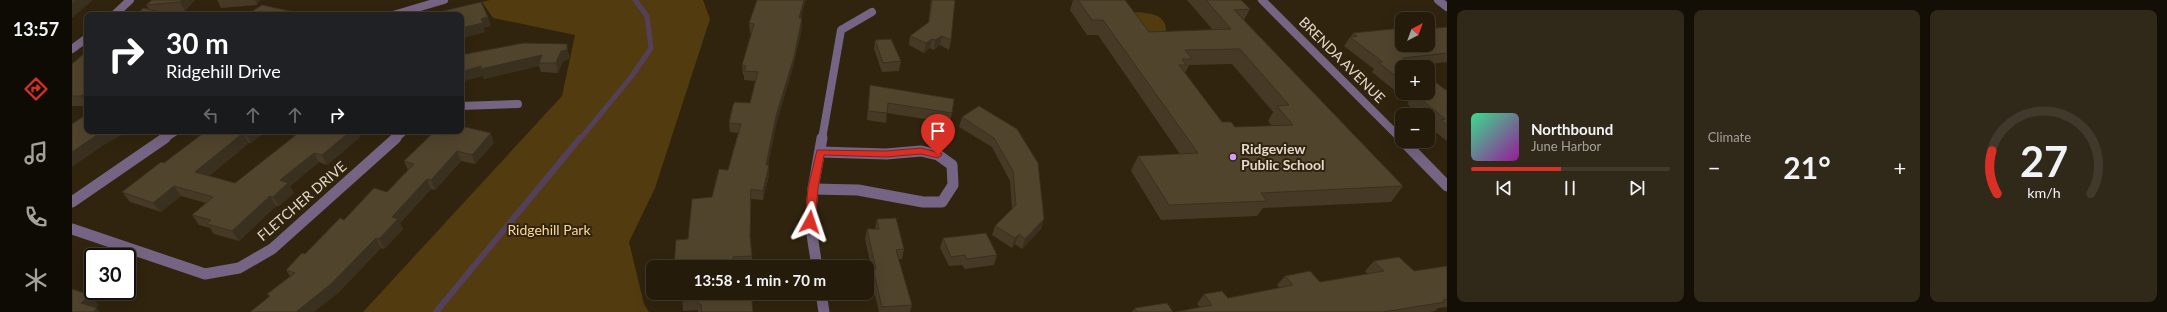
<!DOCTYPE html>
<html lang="en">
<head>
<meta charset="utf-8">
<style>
	:root { --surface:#241b0a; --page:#302818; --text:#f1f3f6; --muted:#a3a19c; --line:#41392b; --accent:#d93025 }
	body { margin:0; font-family:Lato,sans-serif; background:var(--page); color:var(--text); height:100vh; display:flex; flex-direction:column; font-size:15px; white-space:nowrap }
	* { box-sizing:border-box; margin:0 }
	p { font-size:13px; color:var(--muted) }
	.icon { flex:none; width:22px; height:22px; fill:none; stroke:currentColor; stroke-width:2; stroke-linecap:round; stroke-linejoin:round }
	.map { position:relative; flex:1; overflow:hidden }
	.panel { display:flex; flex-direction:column; gap:10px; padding:10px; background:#140f06; width:720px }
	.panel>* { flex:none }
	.guide { position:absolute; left:12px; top:12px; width:380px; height:122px; border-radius:8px; box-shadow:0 4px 16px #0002,0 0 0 1px var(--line); background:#202124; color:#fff; overflow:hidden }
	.needle { width:26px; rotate:41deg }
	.tools { position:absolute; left:1323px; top:12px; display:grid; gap:8px }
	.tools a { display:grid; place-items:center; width:40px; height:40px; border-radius:8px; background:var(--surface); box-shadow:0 4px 16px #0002,0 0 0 1px var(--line); font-size:20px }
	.speed { position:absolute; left:12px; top:248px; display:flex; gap:8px; font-size:20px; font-weight:700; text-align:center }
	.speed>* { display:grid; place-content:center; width:52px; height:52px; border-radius:50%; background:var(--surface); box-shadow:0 4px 16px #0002,0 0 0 1px var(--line); line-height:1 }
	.speed .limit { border:2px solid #111; border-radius:6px; background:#fff; color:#111 }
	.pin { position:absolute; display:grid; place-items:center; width:34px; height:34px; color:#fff; margin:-41px -17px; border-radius:50% 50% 50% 0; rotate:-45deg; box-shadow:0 0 4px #0007 }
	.pin .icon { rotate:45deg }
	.me { position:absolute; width:44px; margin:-22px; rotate:5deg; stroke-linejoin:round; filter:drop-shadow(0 0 3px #0008) }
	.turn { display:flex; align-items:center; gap:14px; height:84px; padding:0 16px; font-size:18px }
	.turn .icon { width:52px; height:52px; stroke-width:2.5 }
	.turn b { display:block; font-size:28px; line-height:34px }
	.lanes { display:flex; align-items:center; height:38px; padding:0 16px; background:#0003; justify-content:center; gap:20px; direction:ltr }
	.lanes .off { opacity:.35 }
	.big { font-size:30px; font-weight:700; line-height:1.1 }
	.panel .widget { flex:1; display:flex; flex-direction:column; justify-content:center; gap:6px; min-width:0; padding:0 14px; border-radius:8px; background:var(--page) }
	.panel .dial { align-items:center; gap:0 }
	.dial svg { height:104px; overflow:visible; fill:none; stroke:var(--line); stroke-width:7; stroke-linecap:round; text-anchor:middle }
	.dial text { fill:var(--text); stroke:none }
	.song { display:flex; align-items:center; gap:12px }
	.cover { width:48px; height:48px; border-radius:6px; background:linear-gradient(135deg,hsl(150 70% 55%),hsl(300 70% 35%)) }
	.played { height:4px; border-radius:2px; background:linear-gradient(90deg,var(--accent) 45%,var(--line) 45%) }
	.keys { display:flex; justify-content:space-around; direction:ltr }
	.heat { display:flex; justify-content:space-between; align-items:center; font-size:22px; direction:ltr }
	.panel .tiles { flex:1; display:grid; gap:10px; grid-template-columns:repeat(3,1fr) }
	.trip { position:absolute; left:574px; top:260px; width:228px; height:40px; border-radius:8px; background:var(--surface); box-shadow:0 4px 16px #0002,0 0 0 1px var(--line); font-weight:700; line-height:40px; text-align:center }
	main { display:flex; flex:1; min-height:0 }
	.dock { display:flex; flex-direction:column; width:72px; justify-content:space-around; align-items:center; background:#0e0b04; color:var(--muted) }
	.dock .icon { width:28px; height:28px }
	.dock .selected { color:var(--accent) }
	.dock b { font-size:18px; color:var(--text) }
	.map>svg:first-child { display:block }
	.green { fill:#523b0f }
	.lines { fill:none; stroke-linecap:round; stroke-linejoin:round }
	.stream-far1 { stroke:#544159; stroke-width:5 }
	.stream { stroke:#544159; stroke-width:6 }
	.minor-far1 { stroke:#756483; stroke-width:8 }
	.minor { stroke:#756483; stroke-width:11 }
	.wall { fill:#463a27; fill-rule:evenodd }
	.shaded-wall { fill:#393020 }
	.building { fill:#51442d; stroke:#393020; fill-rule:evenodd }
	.route { fill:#d93025; stroke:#8d1f18 }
	.poi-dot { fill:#d49cfc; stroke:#30240e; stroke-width:1.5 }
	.labels { text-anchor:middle; stroke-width:4; stroke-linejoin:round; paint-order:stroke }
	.street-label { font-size:14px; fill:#e1d9cb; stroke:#30240e }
	.poi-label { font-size:14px; font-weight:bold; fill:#e1d9cb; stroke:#30240e; text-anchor:start }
	.park-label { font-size:14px; fill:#fbd89b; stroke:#30240e }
</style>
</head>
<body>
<main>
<nav class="dock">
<b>13:57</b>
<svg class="icon selected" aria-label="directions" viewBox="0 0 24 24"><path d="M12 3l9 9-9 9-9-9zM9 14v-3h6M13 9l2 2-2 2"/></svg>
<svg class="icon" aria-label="music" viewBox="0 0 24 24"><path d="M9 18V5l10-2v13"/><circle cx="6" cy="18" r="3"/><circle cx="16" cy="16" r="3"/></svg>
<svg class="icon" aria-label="phone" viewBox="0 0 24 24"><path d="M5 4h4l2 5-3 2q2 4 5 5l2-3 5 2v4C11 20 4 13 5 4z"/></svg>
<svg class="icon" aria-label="climate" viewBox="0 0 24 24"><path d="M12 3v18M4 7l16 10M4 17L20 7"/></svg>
</nav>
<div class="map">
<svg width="1375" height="312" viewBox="0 0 1375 312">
	<rect width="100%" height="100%" fill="#30240e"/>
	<g class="green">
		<polygon points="418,0 631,0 638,19 583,188 557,242 572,304 577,312 291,312 490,96 503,35 421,18 410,2"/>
		<path d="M1061,12C1076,13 1095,13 1094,32H1069Z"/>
	</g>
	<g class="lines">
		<polyline class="stream-far1" points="508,139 560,76 579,48 575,16 563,0"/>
		<polyline class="stream" points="364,312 508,138"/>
		<g class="minor-far1">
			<polyline points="1190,0 1329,139"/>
			<polyline points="1366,0 1375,7"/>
			<polyline points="42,15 58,0"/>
			<polyline points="321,15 372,0"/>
			<polyline points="0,49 15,38"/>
			<polyline points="389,106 446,104"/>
			<polyline points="92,139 104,131"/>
			<polyline points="323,139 332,131"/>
			<polyline points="750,139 769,30 800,12"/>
		</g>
		<g class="minor">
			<polyline points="1328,138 1330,140"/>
			<polyline points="1331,141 1375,186"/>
			<polyline points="741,189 786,190 851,202 870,202 881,185 880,165 866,155 849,151 814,154 748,152"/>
			<polyline points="0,202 93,138"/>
			<polyline points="0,229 133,274 167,268 200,249 324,138"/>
			<polyline points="745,267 738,222 741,189 750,138"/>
			<polyline points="749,293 752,312"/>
		</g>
	</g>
	<g class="wall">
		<polygon points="123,0 113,11 94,13 77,9 74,5"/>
		<polygon points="145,0 188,0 185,5 149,8"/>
		<polygon points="685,0 735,0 733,1 729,18 730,28 721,67 704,125 696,165 697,165 697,175 691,200 679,199 678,238 680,256 680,266 661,266 661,267 602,267 604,240 616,239 640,197 656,170 666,133 658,132 657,123 678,103 683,81 672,80 672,75 671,75 670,65 680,33 678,33 677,23"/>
		<polygon points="859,0 883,0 879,40 877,50 868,45 862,50 858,48 852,53 837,45 838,36 856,23"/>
		<path d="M1001,0H1006L1077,32L1141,30L1115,0H1169L1178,9L1172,20L1331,186L1319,202L1191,208L1185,216L1089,220L1059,171L1066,156L1108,154L1026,35H1015L998,10ZM1160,64L1201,112L1196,121L1200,126L1163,127L1150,122L1113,73L1117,65Z"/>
		<polygon points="1375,27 1375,62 1330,67 1330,93 1356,93 1375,90 1375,141 1361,130 1363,127 1356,121 1356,115 1349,115 1335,104 1337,102 1300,72 1302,69 1272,46 1278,37 1279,37 1281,33 1330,45"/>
		<polygon points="803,40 829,61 827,71 810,72 802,49"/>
		<polygon points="15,51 15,106 0,106 0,64"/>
		<polygon points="497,54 497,59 491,61 486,73 469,72 467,66 412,79 411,76 389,55"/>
		<polygon points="798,85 880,113 878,123 815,113 814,123 795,120"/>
		<polygon points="907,106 972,219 969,229 950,249 943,244 940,248 920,235 923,226 940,209 938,181 920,147 887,127 890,117"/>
		<polygon points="134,131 195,131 179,143 177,143 137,176 163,183 229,131 285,131 288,137 255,165 247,162 218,186 222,193 207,206 204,206 167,241 142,234 138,228 127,225 120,215 134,203 109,196 89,212 58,202 50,192 92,163"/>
		<polygon points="422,143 403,164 389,161 363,190 359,189 328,223 331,229 312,249 309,248 265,294 197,297 195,294 218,276 214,270 233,254 272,220 315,192 336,170 332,161"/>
		<polygon points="805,219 832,249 830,259 826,259 840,305 838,312 807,312 799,278 800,271 793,239 795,229 803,229"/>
		<polygon points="871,238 925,255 922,265 893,269 890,265 877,266 868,248"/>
		<polygon points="1302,261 1342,271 1375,266 1375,307 1366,308 1363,311 1358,312 1103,312 1128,307 1125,304 1132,294 1156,298 1208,288 1205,285 1213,276 1248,282 1296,274 1293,271"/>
		<polygon points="610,293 681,312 626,312 626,310 611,311"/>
		<polygon points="1063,308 1101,312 1060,312"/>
	</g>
	<g class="shaded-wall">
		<polygon points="4,0 21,0 0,18 0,4"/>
		<polygon points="110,0 123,0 113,11 108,2"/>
		<polygon points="183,0 188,0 185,5"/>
		<polygon points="732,0 735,0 733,1 727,27 727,18"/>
		<polygon points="222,12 224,15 217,15"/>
		<polygon points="416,17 419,26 412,28 413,32 389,39 389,29 409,19"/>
		<polygon points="730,18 730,28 721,67 704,125 694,175 694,165 704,116"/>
		<polygon points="870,36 868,45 862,50 863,40"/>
		<polygon points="860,39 858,48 852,53 854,43"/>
		<polygon points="495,44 497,59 491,61 486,73 484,63 489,51"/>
		<polygon points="470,55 467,63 467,66 412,79 411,76 389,82 389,72 409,66"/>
		<polygon points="15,91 15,105 9,96"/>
		<polygon points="33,131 57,131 32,145 0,167 0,152 25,135"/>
		<polygon points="176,131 195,131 179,143 173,133"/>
		<polygon points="279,131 285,131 288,137 255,165 250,155"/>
		<polygon points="171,133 177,143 130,182 123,172"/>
		<polygon points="419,133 422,143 403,164 400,155"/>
		<polygon points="385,151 389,161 363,190 359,180"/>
		<polygon points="242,153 247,162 218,186 222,193 207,206 201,197 208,180"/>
		<polygon points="697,165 697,175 691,200 691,191"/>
		<polygon points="355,179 359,189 328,223 331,229 312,249 307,239 320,217"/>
		<polygon points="102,186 109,196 89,212 81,203"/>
		<polygon points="198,196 204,206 167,241 160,231"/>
		<polygon points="972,219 969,229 950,249 953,239"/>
		<polygon points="947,234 943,244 940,248 943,238"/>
		<polygon points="304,238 309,248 265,294 242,312 224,312"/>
		<polygon points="18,295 27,305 19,312 9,303"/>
		<polygon points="25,308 28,312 21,312"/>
	</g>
	<g class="building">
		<polygon points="0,0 4,0 0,4"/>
		<polygon points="80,0 110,0 108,2 74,5"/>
		<polygon points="685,0 732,0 727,18 730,18 722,57 704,116 694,165 697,165 691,191 679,189 678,236 680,256 661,257 661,267 602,267 604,240 616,239 620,199 640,197 647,169 656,170 669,124 657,123 661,105 663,102 678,103 686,72 672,71 674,66 670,65 682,24 677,23"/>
		<polygon points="860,0 883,0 879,40 870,36 863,40 860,39 854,43 838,36 857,22"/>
		<path d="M1006,0H1053L1077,32L1159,29L1134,0H1169L1178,9L1162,10L1331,186L1189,193L1195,201L1097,205L1066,156L1126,153L1031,20H1020ZM1168,49L1217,105L1205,106L1221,125L1163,127L1159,122H1150L1107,65H1114L1110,59H1120L1113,50Z"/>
		<polygon points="409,2 416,17 409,19 411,23 389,28 389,15 354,15"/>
		<polygon points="190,5 222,12 217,15 174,15"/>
		<polygon points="71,8 97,14 96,15 65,15"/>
		<polygon points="1375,27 1375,53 1331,58 1343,67 1330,67 1330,81 1306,62 1311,62 1278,37 1285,36 1281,33 1330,28 1330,45 1356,45 1356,29"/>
		<polygon points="819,39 829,61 811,63 803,40"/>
		<polygon points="451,43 495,44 495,50 489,51 484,63 467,63 470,55 409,69 409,66 389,72 389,55"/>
		<polygon points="15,51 15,91 9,96 0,96 0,64"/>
		<polygon points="1356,77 1374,90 1375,90 1375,125 1369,120 1373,119 1343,94 1346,94 1345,93 1356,93"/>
		<polygon points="798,85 882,99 880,113 816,103 815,113 796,111"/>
		<polygon points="907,106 945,129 966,163 972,219 953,239 947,234 943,238 923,226 944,205 941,171 922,138 890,117"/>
		<polygon points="15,114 15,131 33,131 25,135 0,152 0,124"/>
		<polygon points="389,126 419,133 400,155 385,151 359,180 355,179 320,217 326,219 307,239 304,238 259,284 224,312 178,312 198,296 195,294 223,273 214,270 230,253 233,254 268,218 272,220 302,188 315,192 342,164 332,161 362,132 373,135 376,131 389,131"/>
		<polygon points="134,131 176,131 173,133 171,133 123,172 163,183 229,131 279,131 250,155 242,153 208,180 216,183 201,197 198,196 160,231 135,224 139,220 120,215 141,197 102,186 81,203 50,192 89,162 92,163"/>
		<polygon points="824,218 832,249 824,250 840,305 810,307 801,269 804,269 795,229 807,229 805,219"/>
		<polygon points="914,233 925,255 895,259 893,255 879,257 871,238"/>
		<polygon points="1327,257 1342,271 1375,266 1375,299 1371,300 1373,302 1311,312 1103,312 1140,305 1132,294 1150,291 1156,298 1221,285 1213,276 1238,271 1248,282 1312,271 1302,261"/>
		<polygon points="0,289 18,295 9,303 25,308 21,312 0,312"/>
		<polygon points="610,293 679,293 681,312 630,312 629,304 626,304 626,300 610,301"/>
		<polygon points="1095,303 1101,312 1065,312 1063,308"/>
	</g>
	<polygon class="route" points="849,148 869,153 870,155 866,158 849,154 814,157 752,155 746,188 743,222 738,225 735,224 733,222 736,188 745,150 814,151"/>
	<circle class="poi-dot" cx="1161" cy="157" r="4"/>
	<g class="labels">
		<g class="street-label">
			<text transform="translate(1270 60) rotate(45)" y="5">BRENDA AVENUE</text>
			<text transform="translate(230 201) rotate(-41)" y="5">FLETCHER DRIVE</text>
		</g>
		<g class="poi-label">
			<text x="1169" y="154">Ridgeview<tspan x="1169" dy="16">Public School</tspan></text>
		</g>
		<g class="park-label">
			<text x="477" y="235">Ridgehill Park</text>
		</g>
	</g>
</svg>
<div class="tools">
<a><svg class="needle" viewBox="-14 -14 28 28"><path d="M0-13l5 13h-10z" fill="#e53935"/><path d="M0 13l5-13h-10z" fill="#a3a19c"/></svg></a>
<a>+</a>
<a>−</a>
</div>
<div class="speed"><div class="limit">30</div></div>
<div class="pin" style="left:866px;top:155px;background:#d93025"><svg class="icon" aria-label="arrive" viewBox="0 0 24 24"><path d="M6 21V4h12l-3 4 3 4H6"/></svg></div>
<svg class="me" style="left:738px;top:222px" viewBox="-20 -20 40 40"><path d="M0-17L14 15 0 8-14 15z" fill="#d93025" stroke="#fff" stroke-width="4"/></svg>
<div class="trip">13:58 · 1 min · 70 m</div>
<div class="guide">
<div class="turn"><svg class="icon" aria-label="right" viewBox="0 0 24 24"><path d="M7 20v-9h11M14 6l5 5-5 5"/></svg><div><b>30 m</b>Ridgehill Drive</div></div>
<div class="lanes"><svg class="icon off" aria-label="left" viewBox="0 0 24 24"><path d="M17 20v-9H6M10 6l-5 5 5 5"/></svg><svg class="icon off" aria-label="ahead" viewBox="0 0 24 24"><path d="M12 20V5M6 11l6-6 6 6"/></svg><svg class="icon off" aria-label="ahead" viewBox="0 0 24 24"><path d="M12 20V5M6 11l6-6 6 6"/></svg><svg class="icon" aria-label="right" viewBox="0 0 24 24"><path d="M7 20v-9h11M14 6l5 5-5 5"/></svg></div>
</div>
</div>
<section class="panel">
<div class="tiles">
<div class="widget">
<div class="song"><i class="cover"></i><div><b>Northbound</b><p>June Harbor</p></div></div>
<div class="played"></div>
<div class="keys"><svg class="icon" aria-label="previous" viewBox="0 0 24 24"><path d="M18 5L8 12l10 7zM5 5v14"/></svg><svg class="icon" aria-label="pause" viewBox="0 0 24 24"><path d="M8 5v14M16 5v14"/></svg><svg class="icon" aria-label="next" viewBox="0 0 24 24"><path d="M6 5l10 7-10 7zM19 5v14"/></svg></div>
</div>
<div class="widget"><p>Climate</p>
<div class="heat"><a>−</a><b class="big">21°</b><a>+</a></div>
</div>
<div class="widget dial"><svg viewBox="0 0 100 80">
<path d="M14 69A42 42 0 1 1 86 69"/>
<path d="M14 69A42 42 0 0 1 10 36" stroke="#d93025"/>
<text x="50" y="56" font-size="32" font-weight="700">27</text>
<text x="50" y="72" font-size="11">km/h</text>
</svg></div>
</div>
</section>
</main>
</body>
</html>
